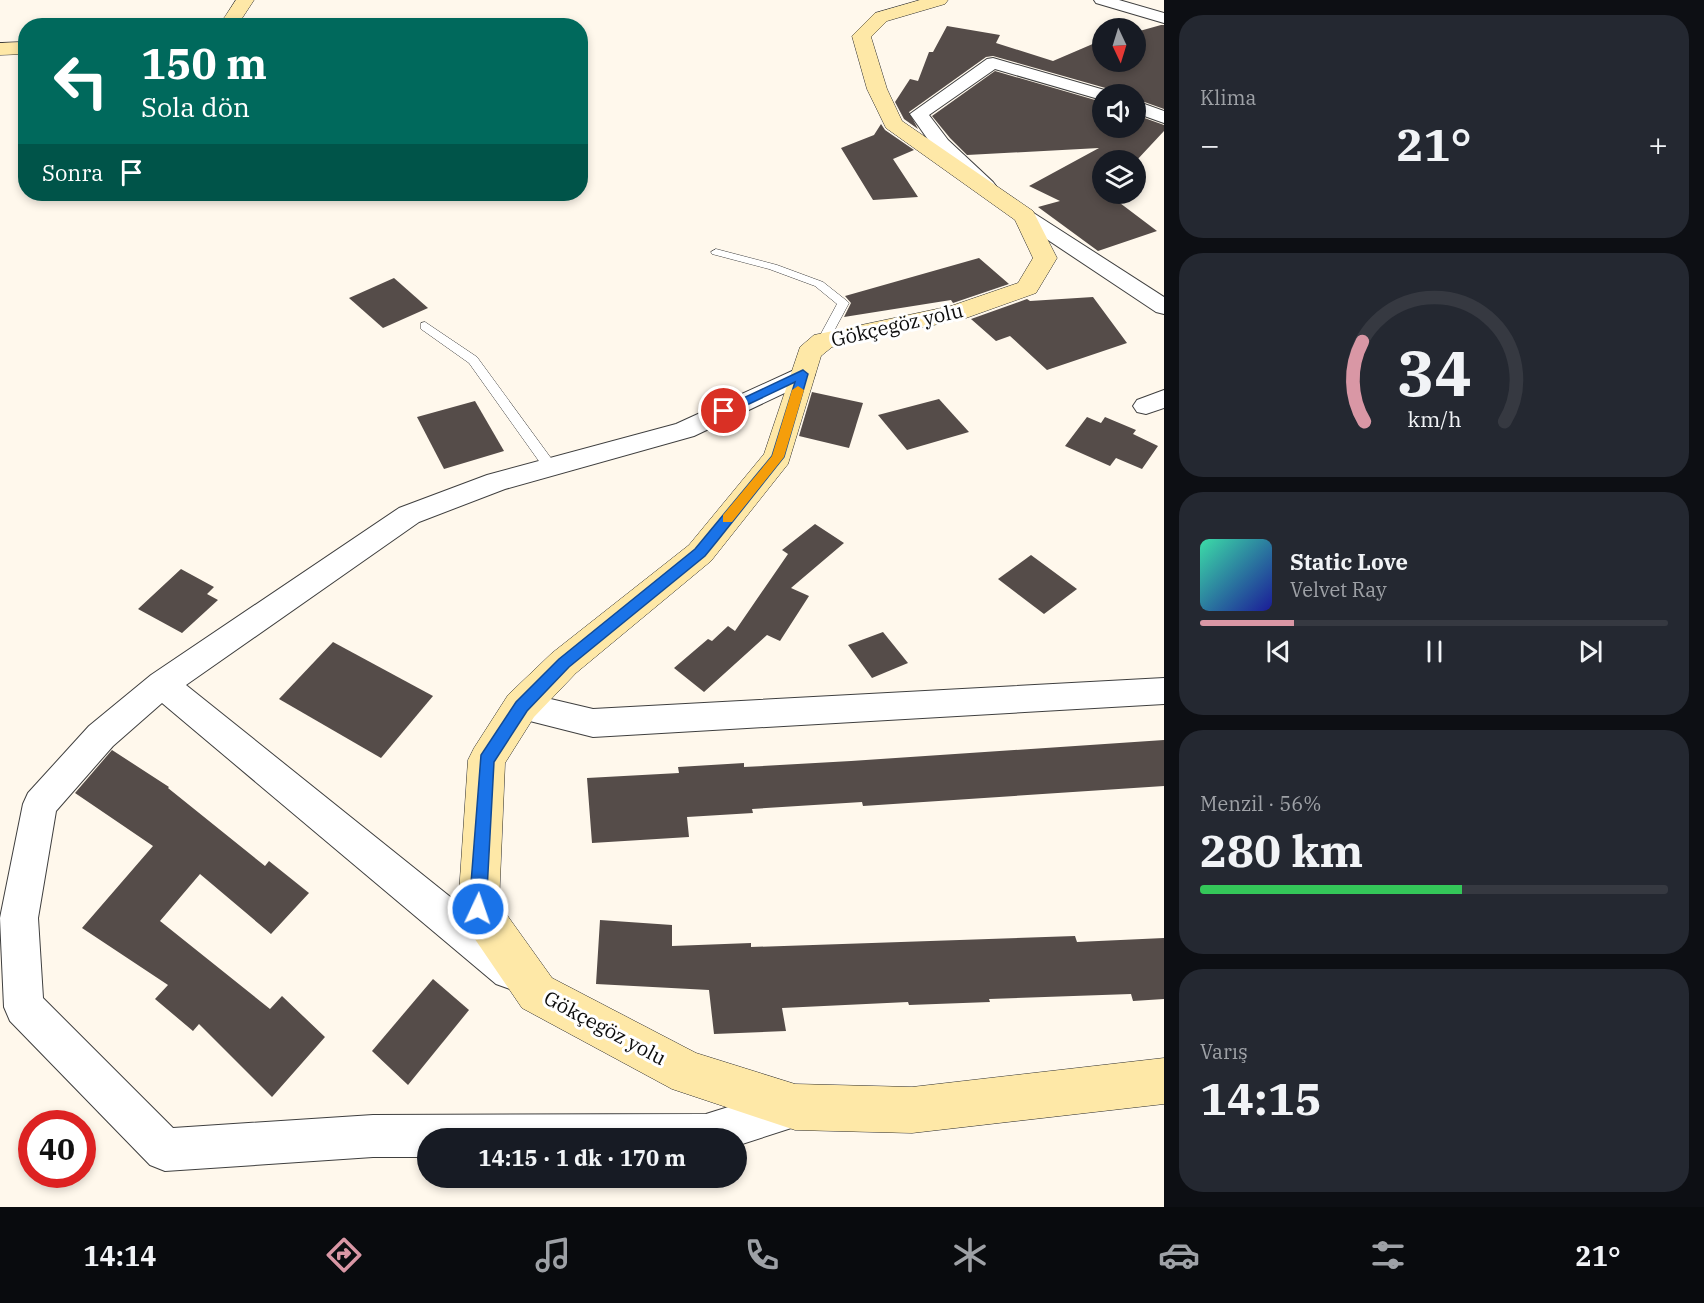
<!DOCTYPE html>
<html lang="tr">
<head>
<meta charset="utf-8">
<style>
	:root { --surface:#171b24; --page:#242831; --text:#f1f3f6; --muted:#9ea1a6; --line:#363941; --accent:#d997a5 }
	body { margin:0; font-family:"IBM Plex Serif",serif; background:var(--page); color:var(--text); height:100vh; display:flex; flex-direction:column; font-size:22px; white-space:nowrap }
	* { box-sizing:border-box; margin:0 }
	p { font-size:20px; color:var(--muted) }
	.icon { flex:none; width:33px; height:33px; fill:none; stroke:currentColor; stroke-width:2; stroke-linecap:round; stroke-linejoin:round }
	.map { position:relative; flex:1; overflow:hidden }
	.details { display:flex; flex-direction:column; gap:15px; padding:15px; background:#0d0f14; width:540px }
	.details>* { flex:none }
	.guide { position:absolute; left:18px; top:18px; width:570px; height:183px; border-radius:24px; box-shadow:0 3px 9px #0003; background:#00695c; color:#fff; overflow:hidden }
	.needle { width:39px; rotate:176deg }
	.fabs { position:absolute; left:1092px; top:18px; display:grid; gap:12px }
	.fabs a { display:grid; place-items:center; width:54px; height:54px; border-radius:50%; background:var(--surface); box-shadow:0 3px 9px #0003; font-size:30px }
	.speed { position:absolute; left:18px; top:1110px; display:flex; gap:12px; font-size:30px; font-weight:700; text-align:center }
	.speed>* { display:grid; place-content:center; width:78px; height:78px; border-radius:50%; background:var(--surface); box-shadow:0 3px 9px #0003; line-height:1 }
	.speed .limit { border:9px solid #d22; background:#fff; color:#111 }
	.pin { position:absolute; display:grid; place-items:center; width:51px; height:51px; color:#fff; margin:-26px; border:3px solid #fff; border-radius:50%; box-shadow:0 2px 6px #0007 }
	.me { position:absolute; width:66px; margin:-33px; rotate:3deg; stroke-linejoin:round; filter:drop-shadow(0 0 4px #0008) }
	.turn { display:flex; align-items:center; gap:21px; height:126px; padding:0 24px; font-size:27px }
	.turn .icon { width:78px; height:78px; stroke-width:2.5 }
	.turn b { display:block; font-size:42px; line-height:51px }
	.then { display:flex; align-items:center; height:57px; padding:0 24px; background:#0003; gap:12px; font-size:22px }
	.big { font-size:45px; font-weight:700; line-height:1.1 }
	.details .widget { flex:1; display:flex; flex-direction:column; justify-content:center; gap:9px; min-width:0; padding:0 21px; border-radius:24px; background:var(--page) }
	.details .dial { align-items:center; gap:0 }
	.dial svg { height:156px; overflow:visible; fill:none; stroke:var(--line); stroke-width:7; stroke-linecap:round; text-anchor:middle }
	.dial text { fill:var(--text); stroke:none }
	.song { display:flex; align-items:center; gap:18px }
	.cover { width:72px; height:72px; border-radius:9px; background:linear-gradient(135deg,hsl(160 70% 55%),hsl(240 70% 35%)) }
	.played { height:6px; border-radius:3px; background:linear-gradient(90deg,var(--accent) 20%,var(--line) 20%) }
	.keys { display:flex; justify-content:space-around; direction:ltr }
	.heat { display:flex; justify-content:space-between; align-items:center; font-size:33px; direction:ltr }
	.charge { height:9px; border-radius:4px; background:linear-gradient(90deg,#34c759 56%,var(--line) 0) }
	.trip { position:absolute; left:417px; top:1128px; width:330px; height:60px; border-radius:30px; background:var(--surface); box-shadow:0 3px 9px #0003; font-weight:700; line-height:60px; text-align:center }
	.tab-bar { display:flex; height:96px; justify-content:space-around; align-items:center; background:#090b0e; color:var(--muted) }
	.tab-bar .icon { width:42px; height:42px }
	.tab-bar .active { color:var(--accent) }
	.tab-bar b { font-size:27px; color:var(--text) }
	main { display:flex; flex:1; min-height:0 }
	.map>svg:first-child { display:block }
	.building { fill:#554c49 }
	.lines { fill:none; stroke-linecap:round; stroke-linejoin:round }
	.lane-casing { stroke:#3f3f3f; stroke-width:1 }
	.street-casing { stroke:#3f3f3f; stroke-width:2 }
	.secondary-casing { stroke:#2e2e2e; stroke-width:1 }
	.lane { fill:#fff; fill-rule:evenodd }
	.street { fill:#fff; fill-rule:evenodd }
	.secondary { fill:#fee8a7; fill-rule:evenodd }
	.route { fill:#1a73e8; stroke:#114b97; stroke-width:1.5 }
	.slow { fill:#f59e0b }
	.labels { text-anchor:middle; stroke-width:6; stroke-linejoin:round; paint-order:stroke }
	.street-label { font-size:20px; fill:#0c0c0c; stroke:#fff }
</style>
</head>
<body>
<main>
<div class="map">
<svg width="1164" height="1207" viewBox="0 0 1164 1207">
	<rect width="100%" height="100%" fill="#fff8ec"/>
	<g class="building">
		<polygon points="1161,25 1164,25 1164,109 1136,99 1136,94 1113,94 1109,89 993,56 986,57 909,112 918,129 904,119 895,102 910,79 918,81 929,52 933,52 947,26 1000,35 996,43 1053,61 1102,40 1102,62 1136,62 1136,32"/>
		<polygon points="995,71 1102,102 1102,128 1136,128 1136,115 1164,125 1164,131 1136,161 1102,160 1102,194 1108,194 1157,231 1098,251 1038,207 1060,201 1029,186 1099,148 967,155 950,138 932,116"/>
		<polygon points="881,124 885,130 914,150 893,159 918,197 873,200 841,148 874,135"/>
		<polygon points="979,258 1009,284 953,303 951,300 844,317 851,303 845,296"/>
		<polygon points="394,278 428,308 383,328 349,298"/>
		<polygon points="1093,297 1127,343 1047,370 1010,336 996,341 971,319 1027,299 1030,301"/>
		<polygon points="812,392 863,403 849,448 799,436"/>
		<polygon points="939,399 969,432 907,450 878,415"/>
		<polygon points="475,401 504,451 444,469 417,417"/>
		<polygon points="1087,417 1101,423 1105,417 1136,430 1133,434 1158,446 1142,469 1116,458 1110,466 1065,446"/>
		<polygon points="815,524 844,543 791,588 809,596 780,641 767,635 704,692 674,668 708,639 712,641 728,626 735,631 788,554 782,550"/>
		<polygon points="1031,555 1077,589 1044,614 998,579"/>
		<polygon points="181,569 214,587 207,594 218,600 182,633 138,609"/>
		<polygon points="883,632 908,663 872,678 848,645"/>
		<polygon points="333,642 433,696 381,758 279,699"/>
		<polygon points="1164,740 1164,786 863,806 862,802 752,809 753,813 687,817 689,837 592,843 587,778 679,773 678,767 744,763 744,767 851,761"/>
		<polygon points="112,750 169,787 168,788 265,866 269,861 309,893 271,934 200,874 160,921 270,1009 282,996 325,1037 272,1097 199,1024 193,1031 155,999 168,985 82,928 153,846 75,793"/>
		<polygon points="600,920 672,925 672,946 751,943 751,947 1075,936 1077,942 1164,938 1164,999 1133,1001 1131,994 989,999 990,1002 909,1005 908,1002 782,1008 786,1031 714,1034 709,990 596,984"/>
		<polygon points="433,979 469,1010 408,1085 372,1051"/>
	</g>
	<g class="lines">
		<g class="lane-casing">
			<g id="lane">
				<polygon points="716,249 777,265 823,282 847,301 849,303 827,344 823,345 817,341 837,304 815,286 769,269 712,254 711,252"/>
				<polygon points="425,322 477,357 556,465 558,468 556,471 546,471 469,363 421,329 421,323"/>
			</g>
		</g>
		<g class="street-casing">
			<g id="street">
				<polygon points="1094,0 1119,0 1164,13 1164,23 1096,3"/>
				<polygon points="993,58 1108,91 1111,94 1102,94 1102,100 995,69 929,115 948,140 993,182 996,186 993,190 979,190 934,148 910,114 987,59"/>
				<polygon points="1136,101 1164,111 1164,123 1136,113"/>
				<polygon points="1025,210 1032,212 1164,297 1164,314 1156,312 1018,220 1015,216 1018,212"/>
				<polygon points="803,366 812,368 815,374 812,380 694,436 505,489 419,522 186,685 524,956 529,970 524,984 510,989 496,984 162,703 113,746 56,811 38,918 43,998 173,1128 373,1115 706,1114 795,1086 810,1092 816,1107 810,1122 736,1146 736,1138 428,1138 428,1157 373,1157 165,1171 150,1165 10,1021 4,1007 0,918 23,804 28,793 89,726 151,675 399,508 487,475 676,424"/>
				<polygon points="1164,390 1164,408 1146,414 1137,412 1133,406 1137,400"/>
				<polygon points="1164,678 1164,704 593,737 510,716 505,706 510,696 521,692 593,709"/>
			</g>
		</g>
		<g class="secondary-casing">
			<g id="secondary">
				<polygon points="236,0 254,0 237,26 213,26 224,18"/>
				<polygon points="920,0 948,0 945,4 887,21 871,37 887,89 902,121 1033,211 1057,258 1036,293 966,318 832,347 821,356 788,464 711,561 576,673 534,717 505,763 499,904 552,978 696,1053 795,1084 912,1087 1164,1058 1164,1104 912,1133 795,1130 672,1089 522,1008 464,923 458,909 468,760 474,748 508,695 552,653 689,545 764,454 800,347 814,335 951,306 1018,283 1033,258 1015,220 886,128 867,89 852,36 875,13"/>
				<polygon points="26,42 26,54 0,55 0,43"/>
			</g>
		</g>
		<use href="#lane" class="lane"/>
		<use href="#street" class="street"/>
		<use href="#secondary" class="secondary"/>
	</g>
	<polygon class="route" points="803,370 808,374 784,457 718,540 705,556 569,667 527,711 494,762 486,909 484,915 478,917 472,915 469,909 481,755 516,702 559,659 695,549 772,456 795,382 728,414 720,414 720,409"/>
	<polygon class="slow" points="798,386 804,390 784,457 732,522 723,522 723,515 772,456 792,390"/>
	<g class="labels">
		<g class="street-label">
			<text transform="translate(897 325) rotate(-13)" y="7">Gökçegöz yolu</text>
			<text transform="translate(605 1028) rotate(28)" y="7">Gökçegöz yolu</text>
		</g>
	</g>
</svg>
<div class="fabs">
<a><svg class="needle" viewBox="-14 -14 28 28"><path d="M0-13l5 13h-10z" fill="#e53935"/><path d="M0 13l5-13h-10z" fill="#9ea1a6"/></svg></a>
<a><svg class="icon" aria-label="sound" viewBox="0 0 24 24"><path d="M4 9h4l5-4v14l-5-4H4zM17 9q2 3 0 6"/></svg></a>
<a><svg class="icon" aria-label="layers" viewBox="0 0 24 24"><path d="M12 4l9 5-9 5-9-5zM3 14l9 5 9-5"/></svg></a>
</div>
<div class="speed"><div class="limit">40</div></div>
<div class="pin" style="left:724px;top:411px;background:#d93025"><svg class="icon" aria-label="arrive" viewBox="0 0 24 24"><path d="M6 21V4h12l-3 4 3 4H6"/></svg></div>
<svg class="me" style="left:478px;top:909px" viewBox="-20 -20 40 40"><circle r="17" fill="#1a73e8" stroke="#fff" stroke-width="3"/><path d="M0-11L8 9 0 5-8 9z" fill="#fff"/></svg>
<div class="trip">14:15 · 1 dk · 170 m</div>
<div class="guide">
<div class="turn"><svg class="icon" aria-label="left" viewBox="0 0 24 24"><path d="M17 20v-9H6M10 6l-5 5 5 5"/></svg><div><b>150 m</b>Sola dön</div></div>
<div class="then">Sonra<svg class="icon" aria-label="arrive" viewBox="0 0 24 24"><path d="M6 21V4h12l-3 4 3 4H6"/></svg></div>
</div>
</div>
<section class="details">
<div class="widget"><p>Klima</p>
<div class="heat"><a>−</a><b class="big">21°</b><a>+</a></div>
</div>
<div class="widget dial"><svg viewBox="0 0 100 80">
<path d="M14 69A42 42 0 1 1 86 69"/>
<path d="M14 69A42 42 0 0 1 13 28" stroke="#d997a5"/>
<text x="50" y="56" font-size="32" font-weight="700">34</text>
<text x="50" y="72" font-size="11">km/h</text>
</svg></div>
<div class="widget">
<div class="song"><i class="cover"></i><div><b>Static Love</b><p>Velvet Ray</p></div></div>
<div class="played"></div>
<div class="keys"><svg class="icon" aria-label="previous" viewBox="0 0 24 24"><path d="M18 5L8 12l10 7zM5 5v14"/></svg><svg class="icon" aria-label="pause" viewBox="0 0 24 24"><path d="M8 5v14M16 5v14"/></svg><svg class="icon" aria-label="next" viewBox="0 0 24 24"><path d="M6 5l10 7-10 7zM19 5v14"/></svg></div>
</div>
<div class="widget"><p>Menzil · 56%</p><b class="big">280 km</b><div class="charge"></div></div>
<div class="widget"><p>Varış</p><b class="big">14:15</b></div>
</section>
</main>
<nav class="tab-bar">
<b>14:14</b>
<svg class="icon active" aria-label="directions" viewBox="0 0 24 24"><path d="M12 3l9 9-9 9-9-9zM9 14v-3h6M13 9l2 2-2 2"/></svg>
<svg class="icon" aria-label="music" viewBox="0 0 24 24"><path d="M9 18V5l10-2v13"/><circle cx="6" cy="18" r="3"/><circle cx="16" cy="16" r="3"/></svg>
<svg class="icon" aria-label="phone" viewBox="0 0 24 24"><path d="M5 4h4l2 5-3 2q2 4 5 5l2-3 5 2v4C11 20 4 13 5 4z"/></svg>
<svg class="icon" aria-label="climate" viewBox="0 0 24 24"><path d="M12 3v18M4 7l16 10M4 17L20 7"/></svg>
<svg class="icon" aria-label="car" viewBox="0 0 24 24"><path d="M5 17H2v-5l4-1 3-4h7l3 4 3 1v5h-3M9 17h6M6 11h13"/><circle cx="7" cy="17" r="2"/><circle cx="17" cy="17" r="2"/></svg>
<svg class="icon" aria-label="filters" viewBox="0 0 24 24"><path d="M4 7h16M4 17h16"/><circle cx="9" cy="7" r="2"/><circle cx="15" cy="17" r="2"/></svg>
<b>21°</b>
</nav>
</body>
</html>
